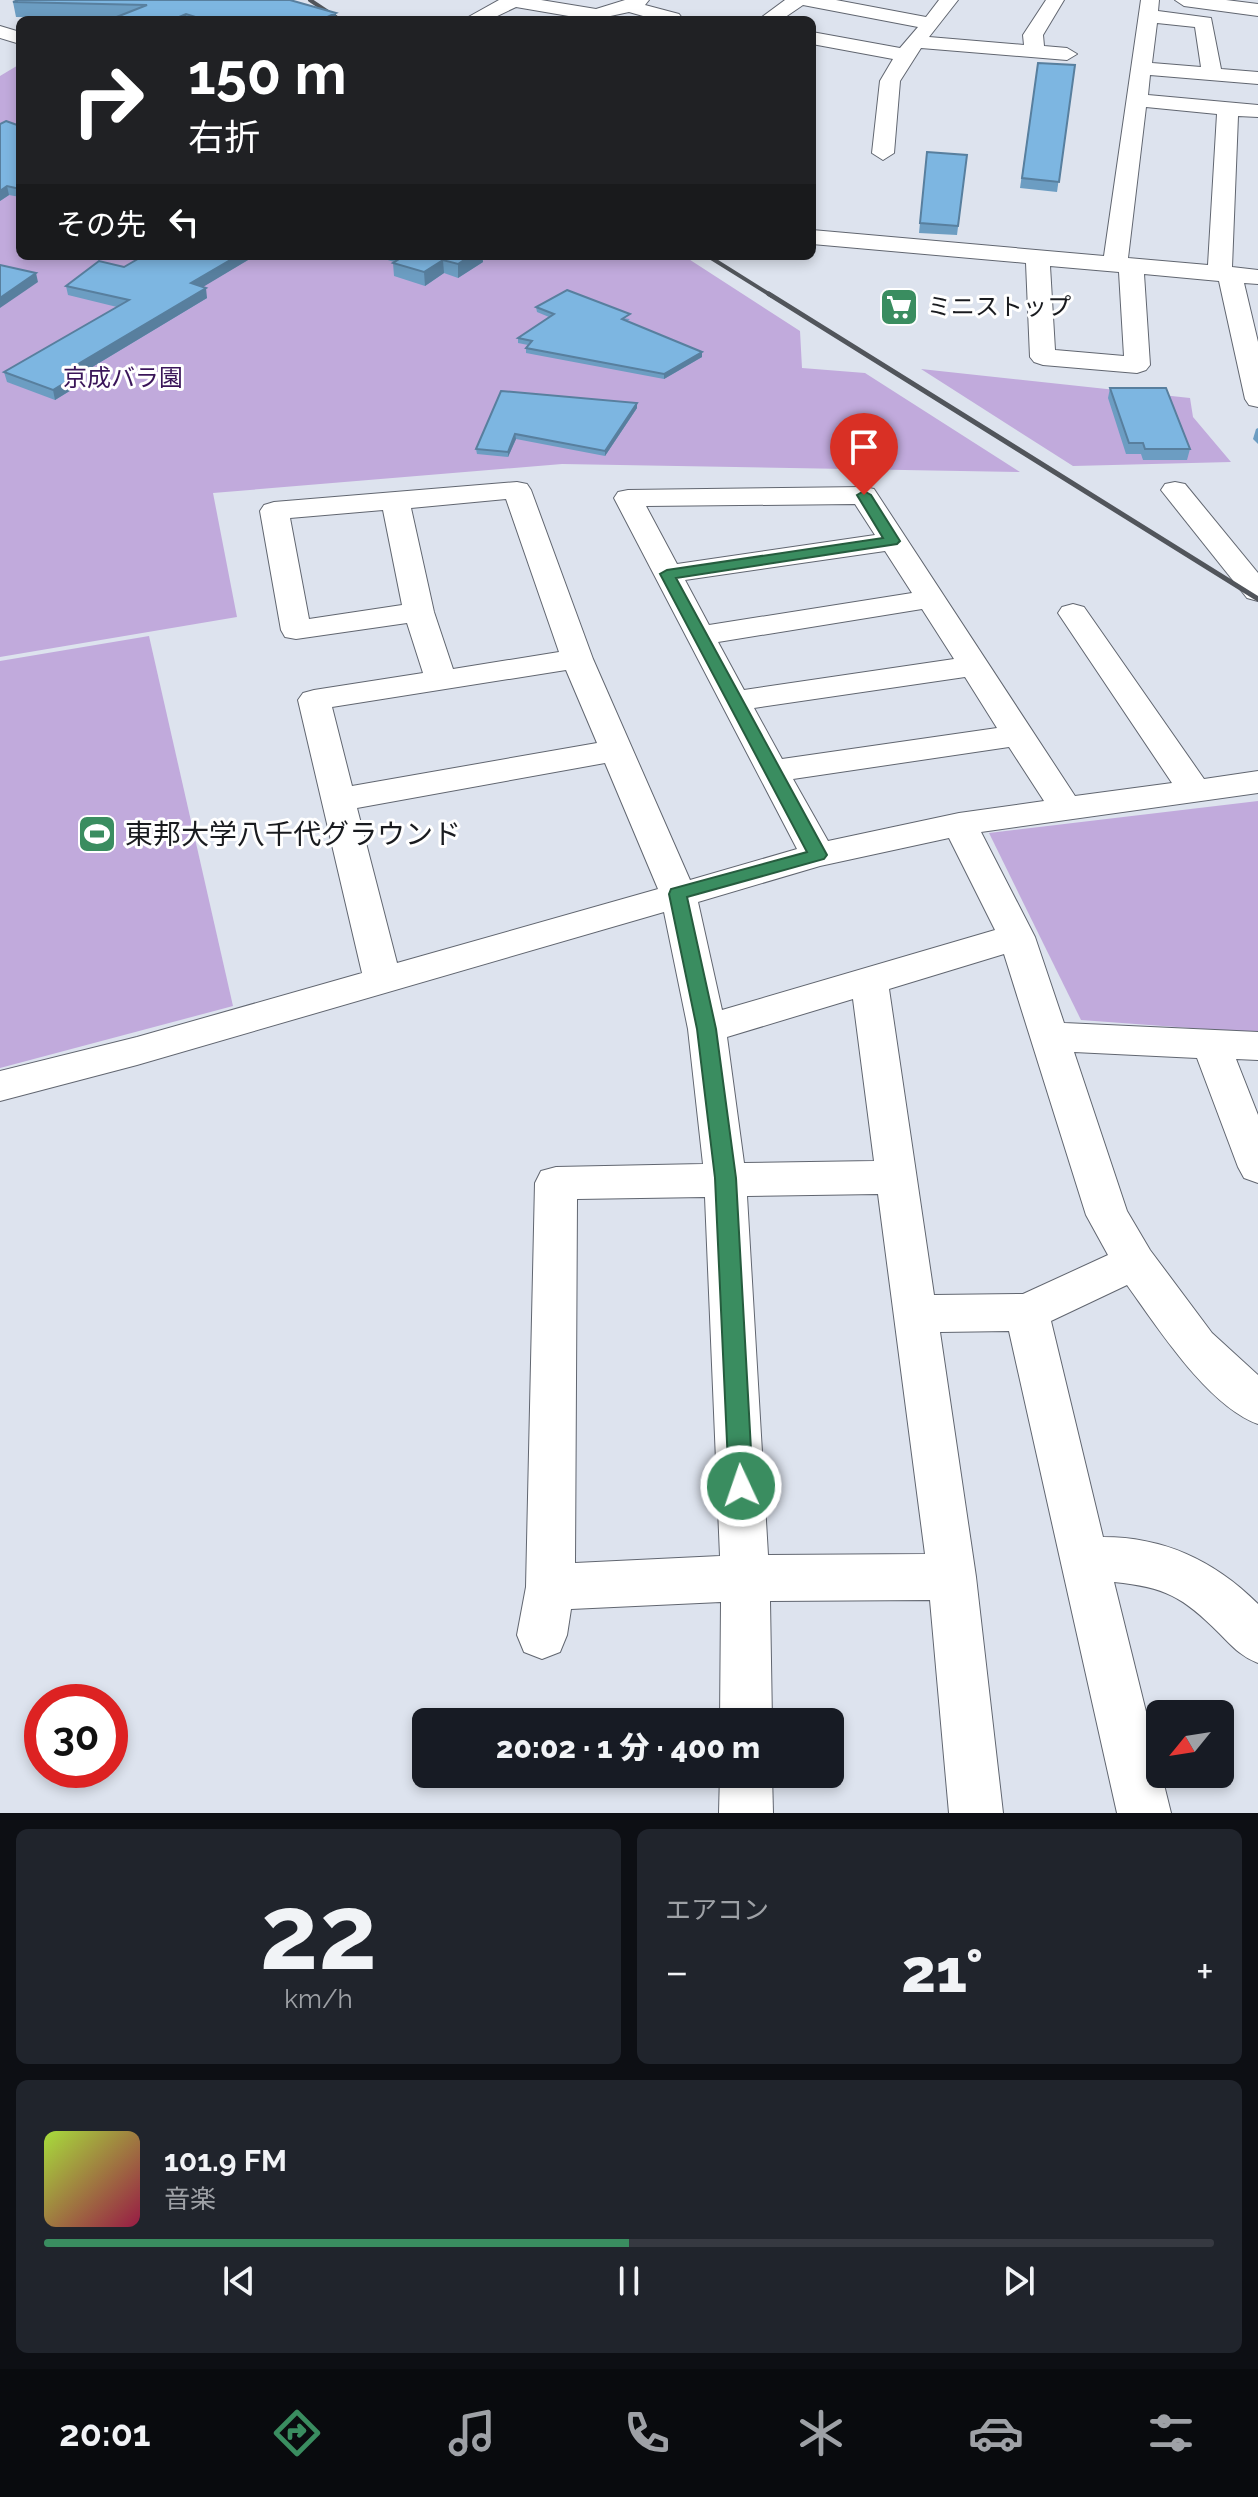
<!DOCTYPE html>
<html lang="ja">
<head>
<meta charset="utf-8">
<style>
	:root { --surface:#171b24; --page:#20242c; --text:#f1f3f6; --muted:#9ea1a6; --line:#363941; --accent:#3a8d60 }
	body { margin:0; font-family:Raleway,"Noto Sans JP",sans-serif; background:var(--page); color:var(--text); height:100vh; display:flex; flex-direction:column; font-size:30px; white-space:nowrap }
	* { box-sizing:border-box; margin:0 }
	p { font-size:26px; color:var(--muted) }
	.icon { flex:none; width:44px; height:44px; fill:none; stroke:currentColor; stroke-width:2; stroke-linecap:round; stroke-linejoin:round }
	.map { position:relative; height:1813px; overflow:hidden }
	.side { display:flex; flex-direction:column; gap:16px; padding:16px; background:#0d0f14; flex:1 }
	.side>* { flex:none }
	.top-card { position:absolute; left:16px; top:16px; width:800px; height:244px; border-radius:12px; box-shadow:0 4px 12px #0003; background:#202124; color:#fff; overflow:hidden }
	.needle { width:52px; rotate:240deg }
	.fabs { position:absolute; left:1146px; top:1700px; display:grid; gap:16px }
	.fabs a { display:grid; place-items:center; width:88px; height:88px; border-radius:12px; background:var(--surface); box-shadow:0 4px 12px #0003; font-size:40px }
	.speed { position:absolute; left:24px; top:1684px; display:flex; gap:16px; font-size:40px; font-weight:700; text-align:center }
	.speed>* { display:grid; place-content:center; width:104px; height:104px; border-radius:50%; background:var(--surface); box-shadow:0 4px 12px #0003; line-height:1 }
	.speed .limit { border:12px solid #d22; background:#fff; color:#111 }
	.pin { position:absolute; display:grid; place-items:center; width:68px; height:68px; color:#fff; margin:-82px -34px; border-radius:50% 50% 50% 0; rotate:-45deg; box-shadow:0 0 8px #0007 }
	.pin .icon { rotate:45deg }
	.me { position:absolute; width:88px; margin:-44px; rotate:357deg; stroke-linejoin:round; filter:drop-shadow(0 0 6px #0008) }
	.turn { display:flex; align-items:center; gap:28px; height:168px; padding:0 40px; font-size:36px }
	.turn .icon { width:104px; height:104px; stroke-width:2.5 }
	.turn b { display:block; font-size:56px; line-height:68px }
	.then { display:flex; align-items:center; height:76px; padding:0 40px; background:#0003; gap:16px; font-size:30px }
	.big { font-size:60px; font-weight:800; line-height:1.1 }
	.side .tile { flex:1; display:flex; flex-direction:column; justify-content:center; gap:12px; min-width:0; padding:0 28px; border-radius:12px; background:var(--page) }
	.side .dial { align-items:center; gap:0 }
	.dial b { font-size:104px; line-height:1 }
	.song { display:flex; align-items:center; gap:24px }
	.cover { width:96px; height:96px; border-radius:12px; background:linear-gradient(135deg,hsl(80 70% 55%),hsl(340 70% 35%)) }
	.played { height:8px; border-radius:4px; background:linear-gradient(90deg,var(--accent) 50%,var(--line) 50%) }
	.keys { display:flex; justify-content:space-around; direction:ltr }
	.heat { display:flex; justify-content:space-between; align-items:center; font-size:44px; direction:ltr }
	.side .tiles { flex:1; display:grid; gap:16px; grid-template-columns:1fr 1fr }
	.tile:last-child { grid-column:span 2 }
	.trip { position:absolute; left:412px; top:1708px; width:432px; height:80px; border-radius:12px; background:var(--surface); box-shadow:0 4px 12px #0003; font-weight:800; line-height:80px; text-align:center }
	.menu { display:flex; height:128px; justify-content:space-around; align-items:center; background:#090b0e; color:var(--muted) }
	.menu .icon { width:56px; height:56px }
	.menu .active { color:var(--accent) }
	.menu b { font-size:36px; color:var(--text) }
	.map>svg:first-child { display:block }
	.green { fill:#c1aadc }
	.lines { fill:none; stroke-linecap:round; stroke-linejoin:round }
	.minor-casing { stroke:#616670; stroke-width:2 }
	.minor { fill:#fff; fill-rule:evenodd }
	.rail-far1 { stroke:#51555b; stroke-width:4 }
	.rail { stroke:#51555b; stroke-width:5 }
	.wall { fill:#6c9dc2 }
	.shaded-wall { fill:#587f9e }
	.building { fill:#7db6e1; stroke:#587f9e; stroke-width:2 }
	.route { fill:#3a8d60; stroke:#265c3e; stroke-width:2 }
	.labels { text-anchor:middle; stroke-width:6; stroke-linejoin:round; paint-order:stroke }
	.far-poi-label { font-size:24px; fill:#191b1f; stroke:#fff; text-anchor:start }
	.far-park-label { font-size:24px; fill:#3a1559; stroke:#fff }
	.poi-label { font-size:28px; fill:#191b1f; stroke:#fff; text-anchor:start }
</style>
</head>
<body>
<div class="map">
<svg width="1258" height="1813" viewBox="0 0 1258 1813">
	<rect width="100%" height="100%" fill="#dde3ee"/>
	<g class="green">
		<polygon points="20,64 20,256 684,256 800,331 802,368 865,373 1020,472 562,464 213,493 237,617 0,657 0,76"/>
		<polygon points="921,369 1190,398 1193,417 1231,462 1073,466"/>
		<polygon points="149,636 233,1006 0,1068 0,661"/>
		<polygon points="1258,801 1258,1033 1081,1020 989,833"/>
	</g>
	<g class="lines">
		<g class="minor-casing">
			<g id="minor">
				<polygon points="541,0 596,9 625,0 649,0 645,5 679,14 682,18 657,20 629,12 592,20 516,7 489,20 463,20 499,0"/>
				<polygon points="785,0 836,0 926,17 939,0 958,0 929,37 1024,45 1023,35 1046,0 1064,0 1043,35 1044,46 1067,48 1077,54 1067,60 921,48 900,81 894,153 883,160 872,153 880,81 893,59 812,44 812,32 900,48 918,27 803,5 781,20 758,20"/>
				<path d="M1141,0H1159L1158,11L1211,18L1221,69L1258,72V84L1150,75L1148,95L1258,105V117L1238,116L1232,267L1258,270V284L1244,283L1258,342V407L1249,405L1245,399L1219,281L1144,274L1150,365L1146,370L1137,373L1043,365L1034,362L1030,357L1026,263L812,244V230L1104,256ZM1157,23L1195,27L1201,67L1152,63ZM1146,107L1217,114L1208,265L1128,258ZM1050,266L1119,272L1124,356L1055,350Z"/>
				<polygon points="1175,0 1226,0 1258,4 1258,16 1184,6"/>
				<polygon points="0,26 20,32 20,44 0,38"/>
				<path d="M517,482L527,484L531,490L593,659L690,880L797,849L614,498L618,492L628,490L864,487L874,489L1075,796L1172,783L1058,613L1062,607L1073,604L1084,607L1204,779L1258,771V793L981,832L1035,937L1064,1023L1258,1032V1060L1236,1059L1258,1115V1183L1244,1178L1238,1167L1197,1058L1074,1052L1127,1211L1150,1250L1212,1333L1258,1375V1424C1208,1406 1158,1328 1127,1285L1051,1321L1103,1537C1165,1537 1215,1561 1258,1604V1663C1240,1656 1232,1646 1219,1633C1183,1597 1165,1587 1114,1582L1171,1813H1117L1009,1331L940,1332L976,1577L1003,1813H949L930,1600L770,1601L772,1722H720L721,1602L571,1609L567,1635L560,1652L542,1659L524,1652L517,1635L526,1587L535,1183L541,1171L556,1167L703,1164L688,1029L664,912L137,1065L0,1101V1071L137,1037L362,973L298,700L303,693L314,690L423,673L407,623L296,639L285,637L281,630L260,511L264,505L274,502ZM506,499L559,652L453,669L434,612L411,508ZM855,504L875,535L677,564L646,506ZM383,510L402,605L309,619L290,518ZM885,551L912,593L709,625L685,580ZM922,609L954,659L744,690L718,642ZM566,670L597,743L352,786L332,707ZM965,677L997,728L782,759L754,708ZM1009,747L1044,801L959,813L828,841L793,779ZM605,763L658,889L397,963L357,808ZM949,838L995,930L722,1010L698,902L820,866ZM1004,954L1086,1215L1108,1255L1023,1294L934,1295L889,989ZM853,999L874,1161L744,1163L727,1037ZM878,1194L925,1554L768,1555L747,1196ZM705,1197L720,1556L575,1563L577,1199Z"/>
				<polygon points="1175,482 1185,484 1258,573 1258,601 1247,598 1161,490 1165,484"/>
				<polygon points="720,1774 772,1774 773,1813 719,1813"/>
			</g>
		</g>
		<use href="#minor" class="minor"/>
		<g class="rail-far1">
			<polyline points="310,0 340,20"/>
			<polyline points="708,256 772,296"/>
		</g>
		<polyline class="rail" points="769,294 1258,599"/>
	</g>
	<g class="wall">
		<polygon points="16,0 290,0 336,20 109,20 111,19 16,17 13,2 17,0"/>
		<polygon points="1038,63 1075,65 1057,192 1020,188"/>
		<polygon points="20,126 20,197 9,195 0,201"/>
		<polygon points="927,152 967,155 957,235 919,233"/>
		<polygon points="143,256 247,256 248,260 202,287 207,298 79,375 81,384 55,400 7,382 4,372 117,307 68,295 66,286 124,267"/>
		<polygon points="375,256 482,256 483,262 458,278 444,273 425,286 394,276 393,263 394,262"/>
		<polygon points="536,307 630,319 627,321 702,357 664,379 526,353 526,348 528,345 518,343 518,338 549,317 537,312"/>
		<polygon points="1110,388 1190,449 1187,460 1143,460 1141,454 1126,454 1108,398"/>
		<polygon points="501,391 637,403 637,408 605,456 516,439 508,457 477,454 476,449"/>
		<polygon points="1258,428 1258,444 1253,439 1256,429"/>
	</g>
	<g class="shaded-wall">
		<polygon points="336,13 336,20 323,20 323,19"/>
		<polygon points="186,14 187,20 172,20"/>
		<polygon points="7,186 9,195 0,201 0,191"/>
		<polygon points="237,256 247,256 248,260 193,293 191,283"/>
		<polygon points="468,256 482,256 483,262 458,278 458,264"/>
		<polygon points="443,260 444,273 425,286 424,272"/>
		<polygon points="36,273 38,282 0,308 0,298"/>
		<polygon points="206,288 207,298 79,375 81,384 55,400 53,390 68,370"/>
		<polygon points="702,352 702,357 664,379 664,374"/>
		<polygon points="637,403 637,408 605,456 605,451"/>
		<polygon points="515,434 516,439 508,457 508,452"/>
	</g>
	<g class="building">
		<polygon points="18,0 290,0 336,13 323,19 327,20 205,20 186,14 172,20 109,20 147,5 13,2"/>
		<polygon points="1038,63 1075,65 1059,182 1022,178"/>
		<polygon points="6,121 20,126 20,189 7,186 0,191 0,124"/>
		<polygon points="927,152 967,155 958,226 920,223"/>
		<polygon points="143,256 237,256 191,283 206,288 68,370 79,374 53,390 4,372 129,300 66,286 99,261 124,267"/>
		<polygon points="404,256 470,256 458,264 443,260 424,272 393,263"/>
		<polygon points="0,265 36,273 0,298"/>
		<polygon points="567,290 630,314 622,319 702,352 664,374 526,348 532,341 518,338 554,314 536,307"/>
		<polygon points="1110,388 1166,388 1190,449 1145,449 1143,443 1129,443"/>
		<polygon points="501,391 637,403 605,451 515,434 508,452 476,449"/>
	</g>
	<polygon class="route" points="864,491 871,495 900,541 897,544 676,578 827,855 824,859 687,897 716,1029 736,1178 753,1486 749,1494 741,1497 732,1494 729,1486 715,1178 697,1029 669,894 671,889 807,852 660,574 667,570 883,538 857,495"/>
	<defs>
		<g id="supermarket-square" transform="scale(2)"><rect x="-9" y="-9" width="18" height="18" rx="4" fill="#3a8d60" stroke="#fff"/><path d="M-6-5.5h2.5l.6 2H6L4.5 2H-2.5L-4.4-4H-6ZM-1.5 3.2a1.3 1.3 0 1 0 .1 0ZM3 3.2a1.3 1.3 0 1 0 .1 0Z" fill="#fff"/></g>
		<g id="stadium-square" transform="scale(2)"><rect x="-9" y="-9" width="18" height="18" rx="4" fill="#3a8d60" stroke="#fff"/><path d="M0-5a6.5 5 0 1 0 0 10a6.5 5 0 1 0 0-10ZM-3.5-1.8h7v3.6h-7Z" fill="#fff"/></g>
	</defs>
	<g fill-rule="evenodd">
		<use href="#supermarket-square" x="899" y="307"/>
		<use href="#stadium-square" x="97" y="834"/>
	</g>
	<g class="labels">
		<g class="far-poi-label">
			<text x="927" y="315">ミニストップ</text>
		</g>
		<g class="far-park-label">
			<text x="123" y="386">京成バラ園</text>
		</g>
		<g class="poi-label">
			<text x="125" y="844">東邦大学八千代グラウンド</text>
		</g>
	</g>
</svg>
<div class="fabs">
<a><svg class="needle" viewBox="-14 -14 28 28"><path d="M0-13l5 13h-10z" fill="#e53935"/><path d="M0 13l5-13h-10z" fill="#9ea1a6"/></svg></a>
</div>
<div class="speed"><div class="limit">30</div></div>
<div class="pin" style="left:864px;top:495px;background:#d93025"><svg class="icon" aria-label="arrive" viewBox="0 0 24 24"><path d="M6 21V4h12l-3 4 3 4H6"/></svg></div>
<svg class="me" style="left:741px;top:1486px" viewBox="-20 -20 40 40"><circle r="17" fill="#3a8d60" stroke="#fff" stroke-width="3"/><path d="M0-11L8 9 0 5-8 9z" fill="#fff"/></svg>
<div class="trip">20:02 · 1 分 · 400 m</div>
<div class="top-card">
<div class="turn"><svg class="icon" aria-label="right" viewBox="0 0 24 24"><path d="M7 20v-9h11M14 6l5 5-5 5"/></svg><div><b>150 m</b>右折</div></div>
<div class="then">その先<svg class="icon" aria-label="left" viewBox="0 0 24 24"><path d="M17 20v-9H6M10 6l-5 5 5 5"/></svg></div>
</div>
</div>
<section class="side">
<div class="tiles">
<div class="tile dial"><b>22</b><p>km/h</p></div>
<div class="tile"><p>エアコン</p>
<div class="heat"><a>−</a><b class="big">21°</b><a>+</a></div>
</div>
<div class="tile">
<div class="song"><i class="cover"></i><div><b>101.9 FM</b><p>音楽</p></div></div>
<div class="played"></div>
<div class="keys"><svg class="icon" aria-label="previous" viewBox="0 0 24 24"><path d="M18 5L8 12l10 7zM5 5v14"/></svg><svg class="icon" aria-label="pause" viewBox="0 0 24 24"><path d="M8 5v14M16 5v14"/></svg><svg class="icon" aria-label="next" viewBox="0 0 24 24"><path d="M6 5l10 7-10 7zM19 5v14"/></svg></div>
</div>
</div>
</section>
<nav class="menu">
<b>20:01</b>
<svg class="icon active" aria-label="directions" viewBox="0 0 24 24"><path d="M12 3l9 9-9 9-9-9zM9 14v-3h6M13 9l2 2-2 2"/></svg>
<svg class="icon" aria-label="music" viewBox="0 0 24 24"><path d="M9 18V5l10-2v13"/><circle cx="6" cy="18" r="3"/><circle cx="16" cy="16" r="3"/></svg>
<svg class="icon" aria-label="phone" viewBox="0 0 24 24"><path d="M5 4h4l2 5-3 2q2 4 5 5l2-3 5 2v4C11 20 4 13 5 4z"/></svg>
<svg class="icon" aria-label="climate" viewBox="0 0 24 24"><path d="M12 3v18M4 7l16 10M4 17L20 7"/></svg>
<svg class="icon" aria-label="car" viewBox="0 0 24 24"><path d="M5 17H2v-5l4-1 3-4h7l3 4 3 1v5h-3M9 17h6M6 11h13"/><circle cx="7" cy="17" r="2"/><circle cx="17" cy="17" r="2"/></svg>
<svg class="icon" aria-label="filters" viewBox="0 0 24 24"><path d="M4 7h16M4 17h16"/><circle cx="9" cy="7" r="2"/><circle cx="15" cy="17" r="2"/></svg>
</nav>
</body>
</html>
